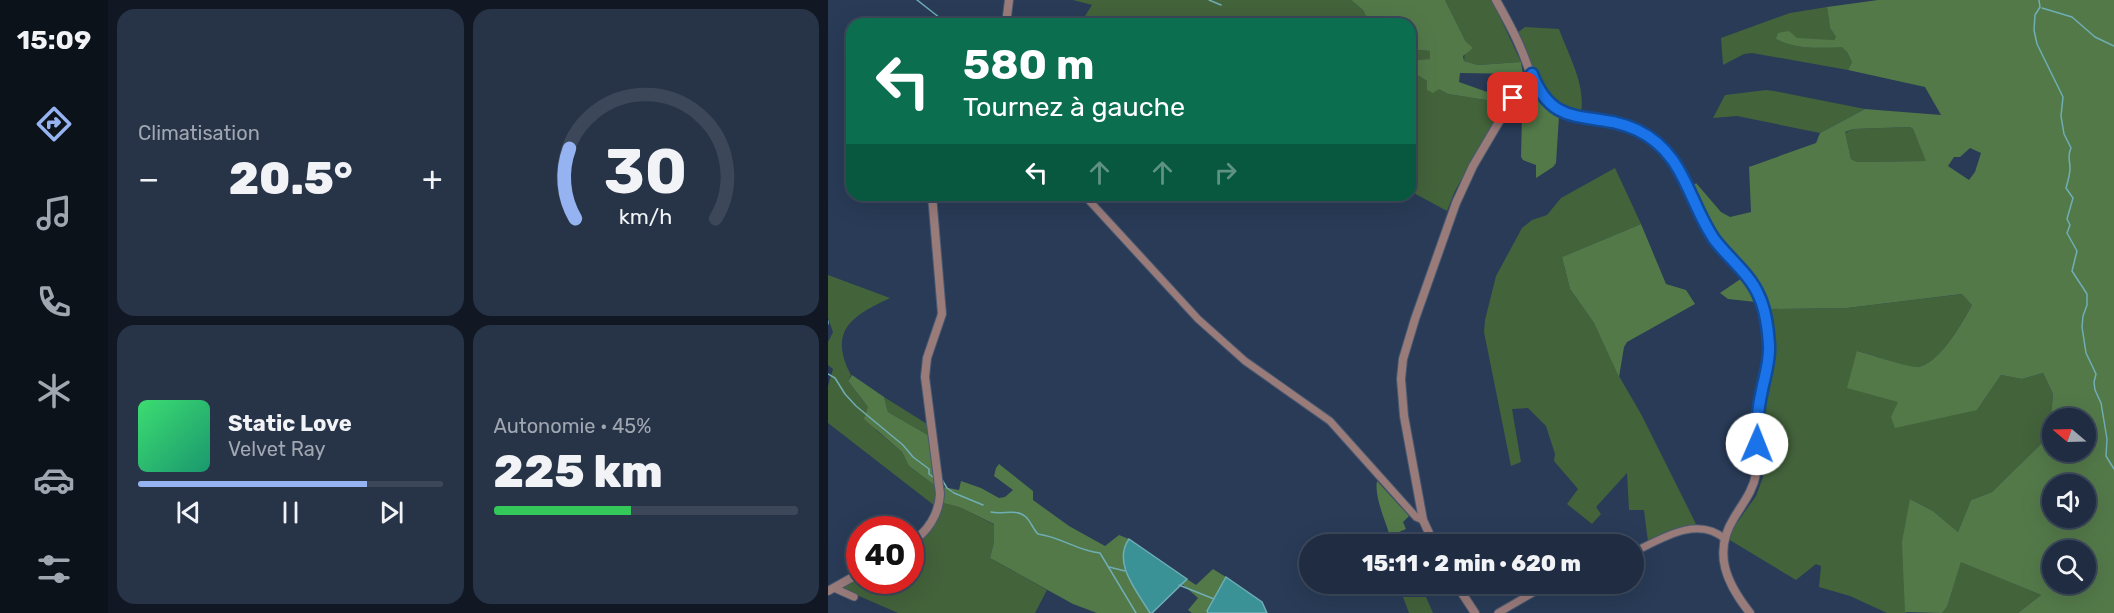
<!DOCTYPE html>
<html lang="fr">
<head>
<meta charset="utf-8">
<style>
	:root { --surface:#1f2c41; --page:#273448; --text:#f1f3f6; --muted:#a1a7b1; --line:#3c485a; --accent:#95b2f1 }
	body { margin:0; font-family:Rubik,sans-serif; background:var(--page); color:var(--text); height:100vh; display:flex; flex-direction:column; font-size:22px; white-space:nowrap }
	* { box-sizing:border-box; margin:0 }
	p { font-size:20px; color:var(--muted) }
	.icon { flex:none; width:33px; height:33px; fill:none; stroke:currentColor; stroke-width:2; stroke-linecap:round; stroke-linejoin:round }
	.map { position:relative; flex:1; overflow:hidden }
	.drawer { display:flex; flex-direction:column; gap:9px; padding:9px; background:#111824; width:720px }
	.drawer>* { flex:none }
	.banner { position:absolute; left:18px; top:18px; width:570px; height:183px; border-radius:18px; box-shadow:0 6px 24px #0002,0 0 0 2px var(--line); background:#0b6e4f; color:#fff; overflow:hidden }
	.needle { width:39px; rotate:289deg }
	.buttons { position:absolute; left:1214px; top:408px; display:grid; gap:12px }
	.buttons a { display:grid; place-items:center; width:54px; height:54px; border-radius:50%; background:var(--surface); box-shadow:0 6px 24px #0002,0 0 0 2px var(--line); font-size:30px }
	.speed { position:absolute; left:18px; top:516px; display:flex; gap:12px; font-size:30px; font-weight:700; text-align:center }
	.speed>* { display:grid; place-content:center; width:78px; height:78px; border-radius:50%; background:var(--surface); box-shadow:0 6px 24px #0002,0 0 0 2px var(--line); line-height:1 }
	.speed .limit { border:9px solid #d22; background:#fff; color:#111 }
	.pin { position:absolute; display:grid; place-items:center; width:51px; height:51px; color:#fff; margin:-26px; border-radius:12px; box-shadow:0 3px 9px #0006 }
	.me { position:absolute; width:66px; margin:-33px; rotate:1deg; stroke-linejoin:round; filter:drop-shadow(0 0 4px #0008) }
	.turn { display:flex; align-items:center; gap:21px; height:126px; padding:0 18px; font-size:27px }
	.turn .icon { width:78px; height:78px; stroke-width:2.5 }
	.turn b { display:block; font-size:42px; line-height:51px }
	.lanes { display:flex; align-items:center; height:57px; padding:0 18px; background:#0003; justify-content:center; gap:30px; direction:ltr }
	.lanes .off { opacity:.35 }
	.big { font-size:45px; font-weight:800; line-height:1.1 }
	.drawer .widget { flex:1; display:flex; flex-direction:column; justify-content:center; gap:9px; min-width:0; padding:0 21px; border-radius:18px; background:var(--page) }
	.drawer .dial { align-items:center; gap:0 }
	.dial svg { height:156px; overflow:visible; fill:none; stroke:var(--line); stroke-width:7; stroke-linecap:round; text-anchor:middle }
	.dial text { fill:var(--text); stroke:none }
	.song { display:flex; align-items:center; gap:18px }
	.cover { width:72px; height:72px; border-radius:9px; background:linear-gradient(135deg,hsl(140 70% 55%),hsl(160 70% 35%)) }
	.played { height:6px; border-radius:3px; background:linear-gradient(90deg,var(--accent) 75%,var(--line) 75%) }
	.keys { display:flex; justify-content:space-around; direction:ltr }
	.heat { display:flex; justify-content:space-between; align-items:center; font-size:33px; direction:ltr }
	.charge { height:9px; border-radius:4px; background:linear-gradient(90deg,#34c759 45%,var(--line) 0) }
	.drawer .tiles { flex:1; display:grid; gap:9px; grid-template-columns:repeat(2,1fr) }
	.trip { position:absolute; left:471px; top:534px; width:345px; height:60px; border-radius:30px; background:var(--surface); box-shadow:0 6px 24px #0002,0 0 0 2px var(--line); font-weight:800; line-height:60px; text-align:center }
	main { display:flex; flex:1; min-height:0 }
	.tab-bar { display:flex; flex-direction:column; width:108px; justify-content:space-around; align-items:center; background:#0c121a; color:var(--muted) }
	.tab-bar .icon { width:42px; height:42px }
	.tab-bar .current { color:var(--accent) }
	.tab-bar b { font-size:27px; color:var(--text) }
	.map>svg:first-child { display:block }
	.green { fill:#43633b }
	.forest { fill:#537949; fill-rule:evenodd }
	.water { fill:#3a9296; stroke:#6faeb5; stroke-width:1.5 }
	.lines { fill:none; stroke-linecap:round; stroke-linejoin:round }
	.stream { stroke:#6faeb5; stroke-width:1.5 }
	.minor-casing { stroke:#485871; stroke-width:9 }
	.tertiary-casing { stroke:#485871; stroke-width:10 }
	.minor { stroke:#997b7a; stroke-width:7 }
	.tertiary { stroke:#997b7a; stroke-width:8 }
	.route-casing { stroke:#114b97; stroke-width:15 }
	.route { stroke:#1a73e8; stroke-width:10 }
</style>
</head>
<body>
<main>
<nav class="tab-bar">
<b>15:09</b>
<svg class="icon current" aria-label="directions" viewBox="0 0 24 24"><path d="M12 3l9 9-9 9-9-9zM9 14v-3h6M13 9l2 2-2 2"/></svg>
<svg class="icon" aria-label="music" viewBox="0 0 24 24"><path d="M9 18V5l10-2v13"/><circle cx="6" cy="18" r="3"/><circle cx="16" cy="16" r="3"/></svg>
<svg class="icon" aria-label="phone" viewBox="0 0 24 24"><path d="M5 4h4l2 5-3 2q2 4 5 5l2-3 5 2v4C11 20 4 13 5 4z"/></svg>
<svg class="icon" aria-label="climate" viewBox="0 0 24 24"><path d="M12 3v18M4 7l16 10M4 17L20 7"/></svg>
<svg class="icon" aria-label="car" viewBox="0 0 24 24"><path d="M5 17H2v-5l4-1 3-4h7l3 4 3 1v5h-3M9 17h6M6 11h13"/><circle cx="7" cy="17" r="2"/><circle cx="17" cy="17" r="2"/></svg>
<svg class="icon" aria-label="filters" viewBox="0 0 24 24"><path d="M4 7h16M4 17h16"/><circle cx="9" cy="7" r="2"/><circle cx="15" cy="17" r="2"/></svg>
</nav>
<section class="drawer">
<div class="tiles">
<div class="widget"><p>Climatisation</p>
<div class="heat"><a>−</a><b class="big">20.5°</b><a>+</a></div>
</div>
<div class="widget dial"><svg viewBox="0 0 100 80">
<path d="M14 69A42 42 0 1 1 86 69"/>
<path d="M14 69A42 42 0 0 1 11 33" stroke="#95b2f1"/>
<text x="50" y="56" font-size="32" font-weight="700">30</text>
<text x="50" y="72" font-size="11">km/h</text>
</svg></div>
<div class="widget">
<div class="song"><i class="cover"></i><div><b>Static Love</b><p>Velvet Ray</p></div></div>
<div class="played"></div>
<div class="keys"><svg class="icon" aria-label="previous" viewBox="0 0 24 24"><path d="M18 5L8 12l10 7zM5 5v14"/></svg><svg class="icon" aria-label="pause" viewBox="0 0 24 24"><path d="M8 5v14M16 5v14"/></svg><svg class="icon" aria-label="next" viewBox="0 0 24 24"><path d="M6 5l10 7-10 7zM19 5v14"/></svg></div>
</div>
<div class="widget"><p>Autonomie · 45%</p><b class="big">225 km</b><div class="charge"></div></div>
</div>
</section>
<div class="map">
<svg width="1286" height="613" viewBox="0 0 1286 613">
	<rect width="100%" height="100%" fill="#293b57"/>
	<g class="green">
		<polygon points="245,0 523,0 535,10 542,24 252,24 264,5"/>
		<polygon points="617,0 664,0 693,62 650,65 636,61 638,42"/>
		<path d="M999,7L1002,28L1008,37L1006,40L948,39C969,50 991,48 1014,46L1019,52L1024,62L1020,70L924,53L916,54L895,65L893,38L962,13Z"/>
		<path d="M697,27L731,29C740,54 758,85 753,112C737,110 727,107 716,94L689,33Z"/>
		<polygon points="582,49 602,51 603,59 585,60 584,72 620,94 677,103 627,191 619,211 582,191"/>
		<polygon points="938,90 946,91 1037,109 992,133 909,116 885,118 897,95"/>
		<polygon points="1082,127 1085,129 1099,161 1029,162 1023,159 1017,133 1025,129"/>
		<polygon points="787,168 813,224 734,257 742,289 766,323 791,376 813,414 867,522 868,525 848,529 820,542 816,510 801,510 799,473 768,507 773,514 764,524 739,504 750,489 726,461 727,454 718,426 700,408 684,409 693,462 683,466 656,332 657,320 668,276 694,228 704,220 719,215 733,198"/>
		<path d="M0,275L62,298C24,316 0,330 23,375L20,381L40,407L48,430L74,452L81,466L109,487L107,506L0,423V386L5,369L0,365V342L5,332L0,318Z"/>
		<path d="M1135,294L1144,305C1134,323 1111,365 1089,367C1077,368 1043,354 1029,351L1149,410L1173,375L1194,379L1215,373L1225,394L1221,436L1164,492L1143,500L1130,532L1105,511L1082,499L1077,612L1080,613H1059L1022,596L991,587L993,566L988,564L968,580L900,539L908,524L928,496L935,477L936,416L947,359L942,309L1019,308Z"/>
		<polygon points="56,397 99,424 100,435 60,412"/>
		<polygon points="115,503 131,507 167,525 166,542 162,558 219,590 207,613 70,613 15,589 15,587 31,578 32,580 82,580 83,549 102,530"/>
		<polygon points="1133,561 1213,595 1190,613 1114,613 1119,607"/>
		<polygon points="575,597 598,597 605,613 581,613"/>
	</g>
	<g class="forest">
		<polygon points="523,0 617,0 638,42 645,48 635,56 636,61 650,65 693,62 695,74 632,73 631,82 679,99 677,103 620,94 611,89 605,93 599,90 599,81 584,72 585,60 602,59 602,51 582,49 582,24 542,24 535,10"/>
		<path d="M1050,0H1286V613H1190L1213,595L1133,562L1119,607L1114,613L1077,612L1074,542L1082,499L1105,511L1130,532L1143,500L1164,492L1221,436L1225,394L1215,373L1194,379L1173,375L1149,410L1067,428L1063,417L1070,402L1019,388L1029,351C1041,354 1079,367 1089,367C1111,365 1134,323 1144,305L1134,294L1019,308L942,309C931,280 913,270 895,246C883,230 875,211 866,193L865,186L868,183L893,212L902,217L923,212L921,167L988,143L992,133L1037,109L1113,115L1097,87L1020,70L1024,62L1019,52L1014,47C991,48 969,50 948,39L950,33L961,31L969,38L1006,40L1008,37L1002,28L999,7ZM1082,127L1085,129L1098,161L1029,162L1023,159L1017,132L1025,129ZM1142,148L1153,153L1147,172L1141,180L1120,166L1126,157H1132ZM1224,418H1257V452H1224ZM1224,484H1257V518H1224ZM1224,550H1257V584H1224Z"/>
		<path d="M700,84C706,99 717,109 731,116L728,163L725,167L708,178V165L695,160L693,157L694,116L692,94Z"/>
		<polygon points="813,224 838,284 858,290 867,304 799,342 796,347 791,377 766,323 742,289 734,257"/>
		<polygon points="914,278 928,302 900,299 892,293"/>
		<polygon points="24,375 56,397 60,412 100,435 109,487 81,466 74,452 36,419 40,407 20,381"/>
		<path d="M171,464L205,491V500L241,526L277,546L291,535L301,539C284,563 309,591 322,613H269L245,604L162,558L166,542V524L131,507L115,503V487L131,490L133,481L153,488L171,498L177,497L185,490L166,476L168,468Z"/>
		<path d="M549,481L581,516L575,522L578,529L562,536C557,520 546,496 549,481Z"/>
		<polygon points="385,569 398,577 379,611 380,613 364,613 360,610 370,598 354,584 359,579 368,585"/>
	</g>
	<g class="water">
		<path d="M301,539L359,579L324,613H322C309,591 284,563 301,539Z"/>
		<polygon points="398,577 434,602 439,613 380,613 379,611"/>
	</g>
	<g class="lines">
		<g class="stream">
			<polyline points="89,0 112,18"/>
			<polyline points="381,0 393,5"/>
			<path d="M1211,0L1212,7L1207,15L1206,30L1209,44L1235,97L1233,116L1236,134L1243,148C1239,156 1242,160 1242,168C1242,175 1240,181 1238,188L1245,198L1239,219L1242,225L1239,233L1249,251L1244,271L1259,294V305L1255,316L1254,327L1258,353L1268,374L1266,382L1267,390L1273,403L1279,439L1278,456L1286,469"/>
			<polyline points="1214,8 1244,17 1267,37 1286,46"/>
			<polyline points="0,321 0,324"/>
			<polyline points="0,374 7,378 17,394 28,406 75,445 85,457 101,469 101,474 105,477"/>
			<polyline points="113,478 119,488 126,493 155,505"/>
			<path d="M163,512C175,515 188,508 198,517C203,522 205,529 210,534C233,537 250,551 272,553L308,613"/>
			<polyline points="281,567 297,571"/>
			<polyline points="351,585 386,599"/>
		</g>
		<g class="minor-casing">
			<g id="minor">
				<polyline points="256,195 370,319 417,361 502,421 588,517 595,520"/>
				<path d="M806,552C833,539 869,515 897,539"/>
				<polyline points="6,588 26,597"/>
				<polyline points="670,613 713,588 732,584"/>
			</g>
		</g>
		<g class="tertiary-casing">
			<g id="tertiary">
				<path d="M668,0C677,16 686,32 693,49C701,67 706,91 722,105C737,118 760,116 778,120C790,122 801,126 812,132C824,138 836,146 844,157C861,178 867,207 881,230C899,260 929,280 937,316C946,355 935,374 930,410C927,431 933,453 928,474C925,491 915,503 906,518C884,553 899,584 922,613"/>
				<polyline points="178,24 181,0"/>
				<path d="M82,543C100,532 111,514 112,494L97,377L99,358L114,314L104,195"/>
				<polyline points="606,544 595,520 576,416 573,379 575,359 587,319 628,203 645,166 685,98 703,74"/>
				<polyline points="628,584 647,613"/>
				<polyline points="0,591 32,573"/>
			</g>
		</g>
		<use href="#minor" class="minor"/>
		<use href="#tertiary" class="tertiary"/>
	</g>
	<g class="lines">
		<g class="route-casing">
			<path id="route" d="M685,98L704,74C726,132 763,109 809,130C857,153 859,199 886,239C900,258 922,274 931,296C938,311 940,329 941,345C942,361 937,375 934,390C930,408 928,426 929,444"/>
		</g>
		<use href="#route" class="route"/>
	</g>
</svg>
<div class="buttons">
<a><svg class="needle" viewBox="-14 -14 28 28"><path d="M0-13l5 13h-10z" fill="#e53935"/><path d="M0 13l5-13h-10z" fill="#a1a7b1"/></svg></a>
<a><svg class="icon" aria-label="sound" viewBox="0 0 24 24"><path d="M4 9h4l5-4v14l-5-4H4zM17 9q2 3 0 6"/></svg></a>
<a><svg class="icon" aria-label="search" viewBox="0 0 24 24"><circle cx="10" cy="10" r="6"/><path d="M15 15l6 6"/></svg></a>
</div>
<div class="speed"><div class="limit">40</div></div>
<div class="pin" style="left:685px;top:98px;background:#d93025"><svg class="icon" aria-label="arrive" viewBox="0 0 24 24"><path d="M6 21V4h12l-3 4 3 4H6"/></svg></div>
<svg class="me" style="left:929px;top:444px" viewBox="-20 -20 40 40"><circle r="19" fill="#fff"/><path d="M0-13L10 11 0 6-10 11z" fill="#1a73e8"/></svg>
<div class="trip">15:11 · 2 min · 620 m</div>
<div class="banner">
<div class="turn"><svg class="icon" aria-label="left" viewBox="0 0 24 24"><path d="M17 20v-9H6M10 6l-5 5 5 5"/></svg><div><b>580 m</b>Tournez à gauche</div></div>
<div class="lanes"><svg class="icon" aria-label="left" viewBox="0 0 24 24"><path d="M17 20v-9H6M10 6l-5 5 5 5"/></svg><svg class="icon off" aria-label="ahead" viewBox="0 0 24 24"><path d="M12 20V5M6 11l6-6 6 6"/></svg><svg class="icon off" aria-label="ahead" viewBox="0 0 24 24"><path d="M12 20V5M6 11l6-6 6 6"/></svg><svg class="icon off" aria-label="right" viewBox="0 0 24 24"><path d="M7 20v-9h11M14 6l5 5-5 5"/></svg></div>
</div>
</div>
</main>
</body>
</html>
